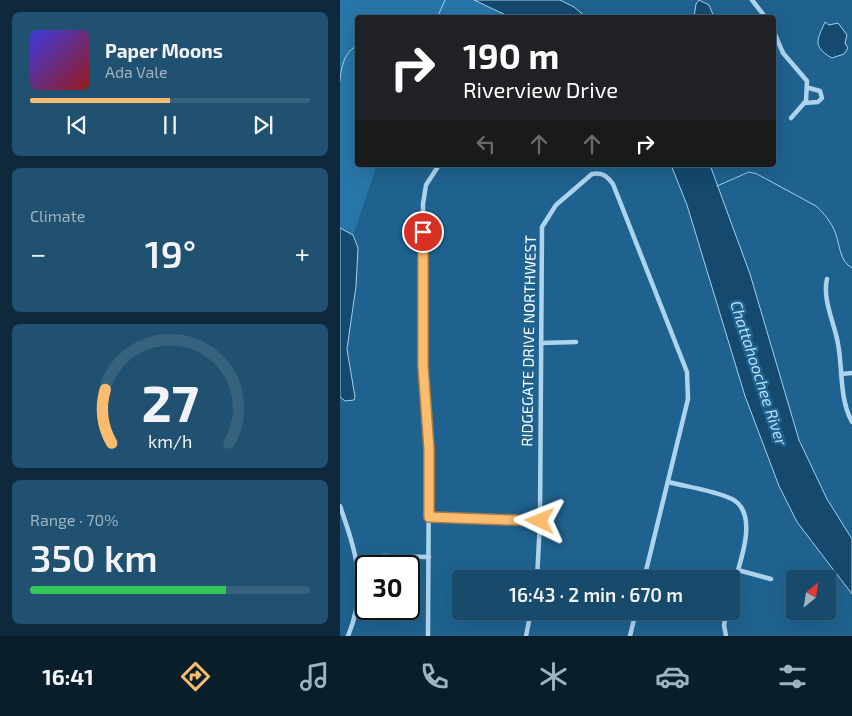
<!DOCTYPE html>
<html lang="en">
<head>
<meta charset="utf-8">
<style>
	:root { --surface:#174a6b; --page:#205171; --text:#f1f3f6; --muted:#9eb3c1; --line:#36627e; --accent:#fbbc6e }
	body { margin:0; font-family:"Exo 2",sans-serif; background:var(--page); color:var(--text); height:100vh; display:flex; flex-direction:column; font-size:19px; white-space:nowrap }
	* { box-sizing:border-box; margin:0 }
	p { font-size:16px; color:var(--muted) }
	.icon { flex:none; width:28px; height:28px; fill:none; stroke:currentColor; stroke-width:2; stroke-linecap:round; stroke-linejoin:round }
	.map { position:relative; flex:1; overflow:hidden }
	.sheet { display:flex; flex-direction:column; gap:12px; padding:12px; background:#0d293b; width:340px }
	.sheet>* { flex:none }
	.banner { position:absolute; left:15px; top:15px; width:421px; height:152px; border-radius:5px; box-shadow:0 5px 20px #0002,0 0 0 1px var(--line); background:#202124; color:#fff; overflow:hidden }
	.needle { width:32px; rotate:30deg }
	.buttons { position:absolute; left:446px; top:570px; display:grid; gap:10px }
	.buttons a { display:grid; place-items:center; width:50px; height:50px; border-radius:5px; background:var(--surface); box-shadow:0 5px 20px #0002,0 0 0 1px var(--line); font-size:25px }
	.speed { position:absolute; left:15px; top:555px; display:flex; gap:10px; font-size:25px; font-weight:700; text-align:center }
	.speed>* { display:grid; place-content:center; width:65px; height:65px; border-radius:50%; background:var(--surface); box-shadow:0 5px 20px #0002,0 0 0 1px var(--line); line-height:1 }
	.speed .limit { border:2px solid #111; border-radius:8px; background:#fff; color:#111 }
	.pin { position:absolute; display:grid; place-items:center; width:42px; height:42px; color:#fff; margin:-21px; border:2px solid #fff; border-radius:50%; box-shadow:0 1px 5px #0007 }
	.me { position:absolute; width:55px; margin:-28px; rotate:272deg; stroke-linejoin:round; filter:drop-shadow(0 0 4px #0008) }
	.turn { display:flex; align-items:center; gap:18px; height:105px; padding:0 25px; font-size:22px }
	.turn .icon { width:65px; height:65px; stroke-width:2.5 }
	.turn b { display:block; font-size:35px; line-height:42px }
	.lanes { display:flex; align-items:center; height:48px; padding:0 25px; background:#0003; justify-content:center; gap:25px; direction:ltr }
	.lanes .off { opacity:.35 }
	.big { font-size:38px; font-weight:600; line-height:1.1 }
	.sheet .tile { flex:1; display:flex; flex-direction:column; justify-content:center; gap:8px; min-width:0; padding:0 18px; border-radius:8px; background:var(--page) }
	.sheet .dial { align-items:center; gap:0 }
	.dial svg { height:130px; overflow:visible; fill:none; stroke:var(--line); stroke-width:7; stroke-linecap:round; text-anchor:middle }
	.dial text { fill:var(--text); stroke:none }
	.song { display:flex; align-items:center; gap:15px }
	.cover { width:60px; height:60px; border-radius:8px; background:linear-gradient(135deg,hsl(240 70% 55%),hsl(0 70% 35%)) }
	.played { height:5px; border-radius:2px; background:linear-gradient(90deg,var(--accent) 50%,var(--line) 50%) }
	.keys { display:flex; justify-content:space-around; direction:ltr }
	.heat { display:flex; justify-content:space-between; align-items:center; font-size:28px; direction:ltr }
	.charge { height:8px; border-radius:4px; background:linear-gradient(90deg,#34c759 70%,var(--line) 0) }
	.trip { position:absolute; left:112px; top:570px; width:288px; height:50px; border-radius:5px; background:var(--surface); box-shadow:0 5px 20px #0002,0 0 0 1px var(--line); font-weight:600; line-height:50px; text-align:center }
	.menu { display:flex; height:80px; justify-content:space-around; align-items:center; background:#091e2b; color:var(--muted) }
	.menu .icon { width:35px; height:35px }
	.menu .on { color:var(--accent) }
	.menu b { font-size:22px; color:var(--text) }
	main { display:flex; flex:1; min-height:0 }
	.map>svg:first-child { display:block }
	.green { fill:#2876a8 }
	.water { fill:#15496e; stroke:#a1d1ee }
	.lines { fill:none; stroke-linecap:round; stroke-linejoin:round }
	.stream { stroke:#a1d1ee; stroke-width:1 }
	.minor { stroke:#aed4ed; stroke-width:4.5 }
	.route-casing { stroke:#a37a48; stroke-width:12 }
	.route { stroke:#fbbc6e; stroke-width:9 }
	.labels { text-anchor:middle; stroke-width:5; stroke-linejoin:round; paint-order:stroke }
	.street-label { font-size:15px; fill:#fff; stroke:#1f628f }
	.water-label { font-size:16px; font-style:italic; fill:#badef4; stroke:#1f628f }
</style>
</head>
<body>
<main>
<section class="sheet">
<div class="tile">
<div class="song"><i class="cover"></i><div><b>Paper Moons</b><p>Ada Vale</p></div></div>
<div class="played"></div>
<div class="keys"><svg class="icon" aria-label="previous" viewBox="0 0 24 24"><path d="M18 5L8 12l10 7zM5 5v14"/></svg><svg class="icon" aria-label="pause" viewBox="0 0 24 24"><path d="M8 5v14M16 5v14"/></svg><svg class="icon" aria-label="next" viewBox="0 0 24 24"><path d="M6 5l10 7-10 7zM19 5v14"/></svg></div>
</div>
<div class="tile"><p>Climate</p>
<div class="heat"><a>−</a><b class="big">19°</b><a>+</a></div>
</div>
<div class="tile dial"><svg viewBox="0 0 100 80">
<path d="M14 69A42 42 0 1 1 86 69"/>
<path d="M14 69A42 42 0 0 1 10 36" stroke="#fbbc6e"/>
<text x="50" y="56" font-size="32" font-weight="700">27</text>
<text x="50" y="72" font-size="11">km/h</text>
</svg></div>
<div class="tile"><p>Range · 70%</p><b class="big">350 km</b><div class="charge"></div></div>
</section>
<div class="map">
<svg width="512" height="636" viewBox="0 0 512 636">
	<rect width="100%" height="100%" fill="#1f628f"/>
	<polygon class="green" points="0,0 134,0 169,17 18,18 18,165 37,165 13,235 0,228"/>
	<g class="water">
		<polygon points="134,0 220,0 234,7 246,17 170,17"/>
		<polygon points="359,0 369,5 374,17 354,17 356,4"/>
		<path d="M485,22L489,25L498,23L507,35L505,43L508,48L504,54L492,58C471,46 478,39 485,22Z"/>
		<polygon points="331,165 370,165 410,274 459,440 487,499 512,539 512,594 457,522 439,486 405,396 347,205"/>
		<polygon points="0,228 13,235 18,248 16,286 7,349 15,397 14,400 5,401 0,397"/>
	</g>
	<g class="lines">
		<g class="stream">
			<polyline points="97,18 105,0"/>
			<path d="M0,81C1,67 4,52 18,45"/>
			<path d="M377,186L409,172L417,174L476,206C484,213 491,222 495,232C500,244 499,261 512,268"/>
		</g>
		<g class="minor">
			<polyline points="412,0 426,18"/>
			<polyline points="434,32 443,53 467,81 466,101 451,118"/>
			<polyline points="464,103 478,102 482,98 480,91 469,88"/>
			<path d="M487,279C482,300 495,324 498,344C503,370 499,398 512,422"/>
			<polyline points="201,343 236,342"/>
			<polyline points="501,374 512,373"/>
			<path d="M328,482C348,487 373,490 392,499C421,514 398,568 391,593"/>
			<path d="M0,506C16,552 28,588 8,636"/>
			<polyline points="89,517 200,521"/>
			<polyline points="43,556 89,557"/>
			<polyline points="398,570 431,579"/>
			<path d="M197,579L200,521L202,227L216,205L252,174C262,172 267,176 273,184L347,372L348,399L304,579"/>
			<polyline points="88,636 89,449 83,366 83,204 86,185 99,165"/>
			<polyline points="186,636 191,611"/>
			<polyline points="290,636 296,611"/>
			<polyline points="386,636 384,625 387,611"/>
		</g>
	</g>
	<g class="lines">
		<g class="route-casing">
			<polyline id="route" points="83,232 83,366 89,449 89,517 200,521"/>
		</g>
		<use href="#route" class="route"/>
	</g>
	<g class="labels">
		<g class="street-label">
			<text transform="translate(189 341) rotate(-89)" y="5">RIDGEGATE DRIVE NORTHWEST</text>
		</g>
		<g class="water-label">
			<text transform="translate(419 373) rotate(72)" y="6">Chattahoochee River</text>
		</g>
	</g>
</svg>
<div class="buttons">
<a><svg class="needle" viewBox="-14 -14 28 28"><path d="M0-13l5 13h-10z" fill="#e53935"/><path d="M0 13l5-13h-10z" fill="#9eb3c1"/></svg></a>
</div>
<div class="speed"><div class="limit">30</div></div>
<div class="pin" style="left:83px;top:232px;background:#d93025"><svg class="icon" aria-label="arrive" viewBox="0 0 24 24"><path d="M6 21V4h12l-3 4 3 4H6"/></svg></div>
<svg class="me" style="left:200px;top:521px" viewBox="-20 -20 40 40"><path d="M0-17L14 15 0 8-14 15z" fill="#fbbc6e" stroke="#fff" stroke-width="4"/></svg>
<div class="trip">16:43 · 2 min · 670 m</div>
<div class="banner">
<div class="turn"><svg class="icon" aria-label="right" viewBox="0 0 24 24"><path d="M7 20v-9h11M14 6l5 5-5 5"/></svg><div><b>190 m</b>Riverview Drive</div></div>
<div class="lanes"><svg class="icon off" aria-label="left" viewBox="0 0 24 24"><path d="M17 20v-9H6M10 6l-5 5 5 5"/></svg><svg class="icon off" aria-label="ahead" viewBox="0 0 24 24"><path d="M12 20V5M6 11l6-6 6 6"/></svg><svg class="icon off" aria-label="ahead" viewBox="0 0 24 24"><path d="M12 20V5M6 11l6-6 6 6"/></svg><svg class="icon" aria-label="right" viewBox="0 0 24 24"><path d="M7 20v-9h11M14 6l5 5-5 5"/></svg></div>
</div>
</div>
</main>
<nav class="menu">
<b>16:41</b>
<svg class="icon on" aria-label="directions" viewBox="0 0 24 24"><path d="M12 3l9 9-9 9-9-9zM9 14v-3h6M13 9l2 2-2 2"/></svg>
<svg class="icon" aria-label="music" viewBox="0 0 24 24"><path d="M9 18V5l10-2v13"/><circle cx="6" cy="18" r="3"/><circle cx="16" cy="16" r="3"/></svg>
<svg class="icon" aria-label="phone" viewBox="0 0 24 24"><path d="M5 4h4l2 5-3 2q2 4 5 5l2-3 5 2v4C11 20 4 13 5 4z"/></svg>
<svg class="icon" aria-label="climate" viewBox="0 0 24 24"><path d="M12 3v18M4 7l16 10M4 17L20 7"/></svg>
<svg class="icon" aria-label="car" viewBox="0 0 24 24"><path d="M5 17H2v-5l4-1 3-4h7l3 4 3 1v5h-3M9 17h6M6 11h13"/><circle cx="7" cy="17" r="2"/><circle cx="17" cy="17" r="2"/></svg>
<svg class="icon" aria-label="filters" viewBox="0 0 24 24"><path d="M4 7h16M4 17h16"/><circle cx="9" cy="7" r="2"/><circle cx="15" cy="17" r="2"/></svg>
</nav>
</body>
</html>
